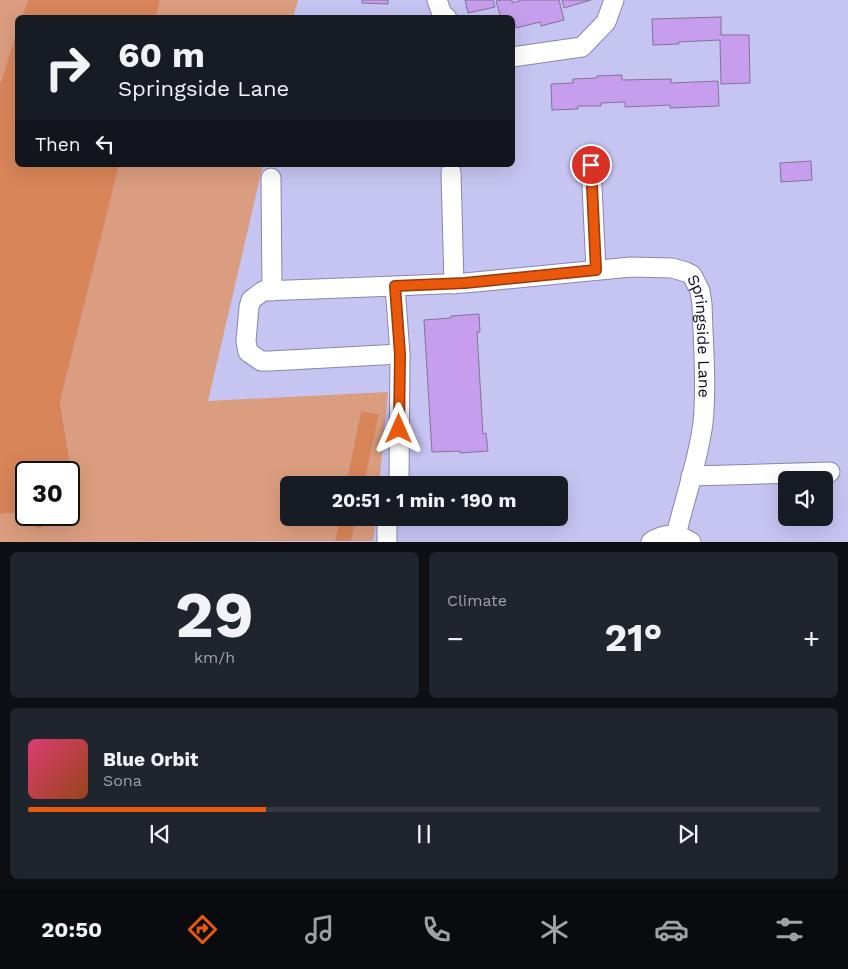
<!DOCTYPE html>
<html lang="en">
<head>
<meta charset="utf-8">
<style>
	:root { --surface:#171b24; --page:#20242c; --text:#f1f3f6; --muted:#9ea1a6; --line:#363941; --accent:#ea580c }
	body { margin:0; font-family:"Work Sans",sans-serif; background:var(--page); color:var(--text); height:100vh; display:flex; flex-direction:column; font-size:19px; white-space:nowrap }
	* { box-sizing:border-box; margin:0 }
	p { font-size:16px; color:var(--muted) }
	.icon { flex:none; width:28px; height:28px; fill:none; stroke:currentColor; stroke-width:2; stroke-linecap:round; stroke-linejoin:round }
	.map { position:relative; height:542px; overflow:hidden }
	.sheet { display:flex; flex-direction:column; gap:10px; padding:10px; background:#0d0f14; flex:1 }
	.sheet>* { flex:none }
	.top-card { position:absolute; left:15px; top:15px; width:500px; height:152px; border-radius:8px; box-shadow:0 5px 20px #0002; background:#171b24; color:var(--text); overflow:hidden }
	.fabs { position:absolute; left:778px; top:471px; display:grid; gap:10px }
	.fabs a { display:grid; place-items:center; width:55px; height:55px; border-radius:8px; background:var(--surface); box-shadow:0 5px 20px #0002; font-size:25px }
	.speed { position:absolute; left:15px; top:461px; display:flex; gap:10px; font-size:25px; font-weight:700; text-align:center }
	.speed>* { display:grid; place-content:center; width:65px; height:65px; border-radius:50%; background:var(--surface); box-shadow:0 5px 20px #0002; line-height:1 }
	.speed .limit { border:2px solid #111; border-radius:8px; background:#fff; color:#111 }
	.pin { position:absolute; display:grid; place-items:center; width:42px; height:42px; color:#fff; margin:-21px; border:2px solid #fff; border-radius:50%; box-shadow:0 1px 5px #0007 }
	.me { position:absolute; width:55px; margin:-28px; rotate:0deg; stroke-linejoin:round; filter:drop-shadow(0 0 4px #0008) }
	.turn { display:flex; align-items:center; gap:18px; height:105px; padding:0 20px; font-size:22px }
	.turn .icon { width:65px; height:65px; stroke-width:2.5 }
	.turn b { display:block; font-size:35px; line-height:42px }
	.then { display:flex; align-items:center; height:48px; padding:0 20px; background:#0003; gap:10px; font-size:19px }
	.big { font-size:38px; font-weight:700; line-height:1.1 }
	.sheet .widget { flex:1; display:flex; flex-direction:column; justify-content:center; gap:8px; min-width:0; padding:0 18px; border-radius:8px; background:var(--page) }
	.sheet .dial { align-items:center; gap:0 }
	.dial b { font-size:65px; line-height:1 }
	.song { display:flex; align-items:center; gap:15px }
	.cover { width:60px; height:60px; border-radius:8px; background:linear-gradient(135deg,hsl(340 70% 55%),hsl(20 70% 35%)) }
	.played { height:5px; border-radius:2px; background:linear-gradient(90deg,var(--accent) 30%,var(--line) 30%) }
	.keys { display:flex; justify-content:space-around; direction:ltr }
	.heat { display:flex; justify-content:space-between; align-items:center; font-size:28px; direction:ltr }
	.sheet .tiles { flex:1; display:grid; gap:10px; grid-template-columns:1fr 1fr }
	.widget:last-child { grid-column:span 2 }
	.trip { position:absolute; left:280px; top:476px; width:288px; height:50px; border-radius:8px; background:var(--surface); box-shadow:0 5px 20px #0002; font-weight:700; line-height:50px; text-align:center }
	.tab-bar { display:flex; height:80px; justify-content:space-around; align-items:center; background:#090b0e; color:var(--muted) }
	.tab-bar .icon { width:35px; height:35px }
	.tab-bar .current { color:var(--accent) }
	.tab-bar b { font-size:22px; color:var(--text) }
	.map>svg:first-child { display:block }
	.green { fill:#db9d7f }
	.forest { fill:#d9855a }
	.building { fill:#c69eed; stroke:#847198 }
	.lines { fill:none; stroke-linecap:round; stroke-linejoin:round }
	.minor-casing { stroke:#8886b0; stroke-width:21 }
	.minor { stroke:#fff; stroke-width:19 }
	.route-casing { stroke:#983908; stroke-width:12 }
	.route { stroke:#ea580c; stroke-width:9 }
	.labels { text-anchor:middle; stroke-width:4.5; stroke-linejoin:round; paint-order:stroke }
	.street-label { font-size:16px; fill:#0f0d1d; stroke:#e8e7fe }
</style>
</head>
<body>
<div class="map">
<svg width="848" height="542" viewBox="0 0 848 542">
	<rect width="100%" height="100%" fill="#c6c4f1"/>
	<g class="green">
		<polygon points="0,0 28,0 22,17 18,18 17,31 0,84"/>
		<polygon points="160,0 298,0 293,17 156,18"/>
		<polygon points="119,165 263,165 208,401 388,392 379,485 364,485 379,414 361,411 346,485 289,485 289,518 340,518 335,541 0,542 0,514 14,513 39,529 63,515 69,515 69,512 77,507 60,402"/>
		<polygon points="357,518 376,518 373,541 351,541"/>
	</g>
	<g class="forest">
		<polygon points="28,0 160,0 156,17 22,17"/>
		<polygon points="17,31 18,165 119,165 60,402 77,507 69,512 69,472 26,472 26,515 63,515 39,529 14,513 0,514 0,84"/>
		<polygon points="361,411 379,414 364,485 346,485"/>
		<polygon points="340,518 357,518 351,541 335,541"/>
	</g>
	<g class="building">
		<polygon points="362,0 388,0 388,4 362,3"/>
		<polygon points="465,0 493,0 495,7 468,13"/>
		<polygon points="501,0 512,0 512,3 522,0 559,0 564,20 541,26 540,22 516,28 515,24 512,24 512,18 501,18 496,1"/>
		<polygon points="562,0 591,0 564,8"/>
		<polygon points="721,17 721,35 749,35 750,83 721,84 720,40 678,42 679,44 653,45 652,19"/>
		<polygon points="622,75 622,80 671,79 671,83 718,81 719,106 670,108 670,105 625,107 625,102 601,103 601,106 578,106 578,109 552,110 551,84 573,83 573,79 597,78 597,76"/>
		<polygon points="811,161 812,180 781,182 780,163"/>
		<polygon points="479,314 480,332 477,332 483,434 486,433 488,451 460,453 460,451 432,452 424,320 451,318 451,316"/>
	</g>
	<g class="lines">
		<g class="minor-casing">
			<g id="minor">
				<polyline points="437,0 442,14 447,18"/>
				<polyline points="512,57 582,47 606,22 614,0"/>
				<polyline points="591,165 596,270"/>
				<polyline points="451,172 454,284"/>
				<polyline points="271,178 272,291"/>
				<polyline points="395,286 263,291 251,300 249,307 246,341 248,352 261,361 270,361 400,354"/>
				<polyline points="691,476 830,472"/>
				<path id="s1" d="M399,485L400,354L395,286L465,283L631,267L672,268L686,272L692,275L700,291L702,304C703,343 707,384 703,423C698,461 685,498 676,535"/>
				<polyline points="387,542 387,521 388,518"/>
				<path d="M651,542C664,533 677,533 691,542"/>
			</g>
		</g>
		<use href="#minor" class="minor"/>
	</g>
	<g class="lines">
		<g class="route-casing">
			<polyline id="route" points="399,429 400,354 395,286 465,283 596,270 591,165"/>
		</g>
		<use href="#route" class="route"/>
	</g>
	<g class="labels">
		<g class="street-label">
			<text dy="6" stroke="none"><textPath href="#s1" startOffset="561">Springside Lane</textPath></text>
		</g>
	</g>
</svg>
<div class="fabs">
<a><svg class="icon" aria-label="sound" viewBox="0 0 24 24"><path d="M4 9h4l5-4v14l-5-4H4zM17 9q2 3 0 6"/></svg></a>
</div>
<div class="speed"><div class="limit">30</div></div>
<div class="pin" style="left:591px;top:165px;background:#d93025"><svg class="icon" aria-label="arrive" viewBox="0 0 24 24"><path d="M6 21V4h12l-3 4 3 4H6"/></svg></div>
<svg class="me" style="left:399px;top:429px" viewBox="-20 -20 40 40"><path d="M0-17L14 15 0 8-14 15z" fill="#ea580c" stroke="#fff" stroke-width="4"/></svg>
<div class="trip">20:51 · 1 min · 190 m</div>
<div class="top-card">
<div class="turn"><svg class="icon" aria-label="right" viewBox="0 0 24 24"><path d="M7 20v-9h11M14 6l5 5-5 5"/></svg><div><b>60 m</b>Springside Lane</div></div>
<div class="then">Then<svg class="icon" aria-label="left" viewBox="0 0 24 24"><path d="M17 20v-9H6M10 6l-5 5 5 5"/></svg></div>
</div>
</div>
<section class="sheet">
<div class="tiles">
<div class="widget dial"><b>29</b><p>km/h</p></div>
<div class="widget"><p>Climate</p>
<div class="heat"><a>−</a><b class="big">21°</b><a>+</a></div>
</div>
<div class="widget">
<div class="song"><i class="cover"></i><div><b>Blue Orbit</b><p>Sona</p></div></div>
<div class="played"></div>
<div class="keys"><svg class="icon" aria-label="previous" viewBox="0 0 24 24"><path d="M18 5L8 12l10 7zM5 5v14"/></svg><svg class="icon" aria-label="pause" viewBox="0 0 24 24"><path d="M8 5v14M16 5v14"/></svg><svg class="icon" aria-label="next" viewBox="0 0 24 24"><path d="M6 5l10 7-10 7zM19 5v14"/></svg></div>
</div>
</div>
</section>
<nav class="tab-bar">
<b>20:50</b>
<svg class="icon current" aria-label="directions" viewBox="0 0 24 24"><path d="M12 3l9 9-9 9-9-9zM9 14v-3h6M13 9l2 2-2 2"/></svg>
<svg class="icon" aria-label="music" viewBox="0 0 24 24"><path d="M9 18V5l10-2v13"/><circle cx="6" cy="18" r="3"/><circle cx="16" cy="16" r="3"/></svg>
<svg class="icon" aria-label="phone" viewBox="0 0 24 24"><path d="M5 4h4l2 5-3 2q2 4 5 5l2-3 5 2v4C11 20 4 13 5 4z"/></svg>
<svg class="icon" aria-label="climate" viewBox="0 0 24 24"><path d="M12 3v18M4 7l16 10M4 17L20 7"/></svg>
<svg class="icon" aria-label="car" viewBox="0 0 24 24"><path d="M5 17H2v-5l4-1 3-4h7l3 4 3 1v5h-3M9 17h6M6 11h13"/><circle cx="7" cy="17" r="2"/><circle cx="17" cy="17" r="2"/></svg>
<svg class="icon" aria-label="filters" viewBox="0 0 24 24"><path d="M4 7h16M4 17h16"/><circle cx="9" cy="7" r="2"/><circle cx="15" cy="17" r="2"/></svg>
</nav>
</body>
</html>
